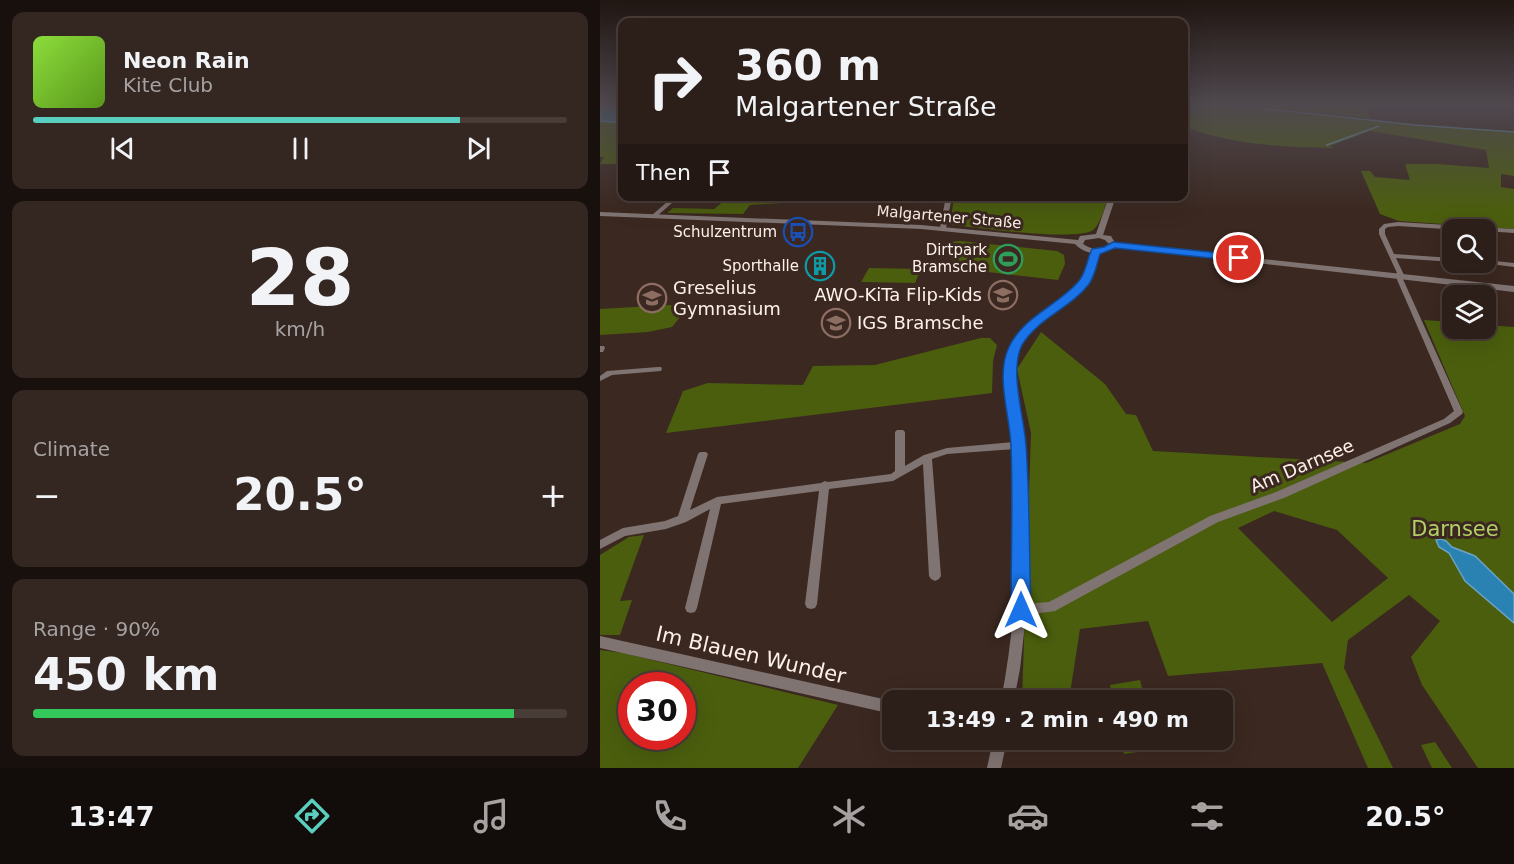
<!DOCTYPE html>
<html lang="en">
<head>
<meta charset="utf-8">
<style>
	:root { --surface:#2c1e18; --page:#342721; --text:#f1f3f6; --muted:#a6a2a2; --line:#483c37; --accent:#59cebe }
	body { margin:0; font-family:"DejaVu Sans",sans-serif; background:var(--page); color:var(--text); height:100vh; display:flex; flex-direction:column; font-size:22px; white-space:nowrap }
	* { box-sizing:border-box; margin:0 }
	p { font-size:20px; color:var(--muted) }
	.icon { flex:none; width:33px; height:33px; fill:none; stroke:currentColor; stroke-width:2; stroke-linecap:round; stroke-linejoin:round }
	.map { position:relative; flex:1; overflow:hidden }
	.panel { display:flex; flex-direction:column; gap:12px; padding:12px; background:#18100d; width:600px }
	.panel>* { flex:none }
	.banner { position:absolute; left:18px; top:18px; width:570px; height:183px; border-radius:12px; box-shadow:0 6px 24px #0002,0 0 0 2px var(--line); background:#2c1e18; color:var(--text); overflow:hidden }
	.fabs { position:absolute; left:842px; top:219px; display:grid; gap:12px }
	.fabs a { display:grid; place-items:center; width:54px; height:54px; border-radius:12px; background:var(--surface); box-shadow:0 6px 24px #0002,0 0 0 2px var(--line); font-size:30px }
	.speed { position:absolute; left:18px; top:672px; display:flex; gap:12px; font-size:30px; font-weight:700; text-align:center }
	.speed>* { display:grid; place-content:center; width:78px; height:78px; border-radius:50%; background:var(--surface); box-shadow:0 6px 24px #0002,0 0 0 2px var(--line); line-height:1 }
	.speed .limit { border:9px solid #d22; background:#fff; color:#111 }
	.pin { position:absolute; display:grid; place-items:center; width:51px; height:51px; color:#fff; margin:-26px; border:3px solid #fff; border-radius:50%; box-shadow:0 2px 6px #0007 }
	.me { position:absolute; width:66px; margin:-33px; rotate:0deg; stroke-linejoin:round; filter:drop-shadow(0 0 4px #0008) }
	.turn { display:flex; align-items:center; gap:21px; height:126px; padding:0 18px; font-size:27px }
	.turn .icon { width:78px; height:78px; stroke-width:2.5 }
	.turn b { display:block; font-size:42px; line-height:51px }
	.then { display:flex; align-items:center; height:57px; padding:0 18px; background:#0003; gap:12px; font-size:22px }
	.big { font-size:45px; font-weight:700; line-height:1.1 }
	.panel .card { flex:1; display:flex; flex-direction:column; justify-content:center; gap:9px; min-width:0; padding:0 21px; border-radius:12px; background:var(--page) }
	.panel .dial { align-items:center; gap:0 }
	.dial b { font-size:78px; line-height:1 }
	.song { display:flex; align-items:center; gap:18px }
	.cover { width:72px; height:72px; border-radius:9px; background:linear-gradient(135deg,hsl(90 70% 55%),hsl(90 70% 35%)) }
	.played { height:6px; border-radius:3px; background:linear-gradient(90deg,var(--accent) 80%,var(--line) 80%) }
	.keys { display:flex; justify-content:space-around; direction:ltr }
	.heat { display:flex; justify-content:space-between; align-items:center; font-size:33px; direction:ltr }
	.charge { height:9px; border-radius:4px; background:linear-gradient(90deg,#34c759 90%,var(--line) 0) }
	.trip { position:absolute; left:282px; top:690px; width:351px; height:60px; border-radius:12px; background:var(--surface); box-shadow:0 6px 24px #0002,0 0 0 2px var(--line); font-weight:700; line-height:60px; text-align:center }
	.dock { display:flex; height:96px; justify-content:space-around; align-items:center; background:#120c0a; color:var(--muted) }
	.dock .icon { width:42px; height:42px }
	.dock .selected { color:var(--accent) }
	.dock b { font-size:27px; color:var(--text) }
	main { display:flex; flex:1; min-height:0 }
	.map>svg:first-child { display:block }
	.green { fill:#4b5e0e; fill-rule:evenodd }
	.water { fill:#2a82b3; stroke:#6aa3c4; stroke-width:1.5 }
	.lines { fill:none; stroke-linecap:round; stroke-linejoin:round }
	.stream { stroke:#6aa3c4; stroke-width:1.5 }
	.minor { fill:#807472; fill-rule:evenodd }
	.tertiary { fill:#807472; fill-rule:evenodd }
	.route { fill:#1a73e8; stroke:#114b97; stroke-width:1.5 }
	.labels { text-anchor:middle; stroke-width:6; stroke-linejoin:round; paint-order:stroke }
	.far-street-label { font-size:15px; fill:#fef1eb; stroke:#3b2820 }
	.far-poi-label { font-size:15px; fill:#fef1eb; stroke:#3b2820; text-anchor:end }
	.poi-label { font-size:18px; fill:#fef1eb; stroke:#3b2820; text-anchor:start }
	.street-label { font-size:18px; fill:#fef1eb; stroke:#3b2820 }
	.near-park-label { font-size:21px; fill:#b1d064; stroke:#3b2820 }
	.near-street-label { font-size:21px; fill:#fef1eb; stroke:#3b2820 }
</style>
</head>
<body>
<main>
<section class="panel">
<div class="card">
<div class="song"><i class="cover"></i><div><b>Neon Rain</b><p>Kite Club</p></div></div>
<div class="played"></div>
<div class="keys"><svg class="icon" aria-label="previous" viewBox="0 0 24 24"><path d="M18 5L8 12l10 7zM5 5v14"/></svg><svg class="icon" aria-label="pause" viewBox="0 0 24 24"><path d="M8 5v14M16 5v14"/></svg><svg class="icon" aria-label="next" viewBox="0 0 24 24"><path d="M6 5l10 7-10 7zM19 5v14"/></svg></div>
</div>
<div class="card dial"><b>28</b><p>km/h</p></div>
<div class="card"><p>Climate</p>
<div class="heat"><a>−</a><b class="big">20.5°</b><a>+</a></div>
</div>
<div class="card"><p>Range · 90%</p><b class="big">450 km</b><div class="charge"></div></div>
</section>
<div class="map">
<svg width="914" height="768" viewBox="0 0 914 768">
	<rect width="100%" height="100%" fill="#3b2820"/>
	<g class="green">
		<polygon points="0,105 22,105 22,164 0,164 4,157 0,157"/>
		<path d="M584,105H630L792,123L914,132V176L901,174V187L914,189V229L799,221L780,214L761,171H770L775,177L810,180L805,164H838L889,168L886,150L770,131L730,146L734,148C685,147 629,145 584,126Z"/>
		<polygon points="639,105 766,105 770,118 766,118"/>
		<polygon points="129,197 129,196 273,197 150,205 143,214 67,213 73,208 114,209"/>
		<path d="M354,197V196L508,197C505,205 501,224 493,230C476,242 375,227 350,225Z"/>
		<polygon points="360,241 457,251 464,255 465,264 458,280 353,268 351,242"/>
		<polygon points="269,268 321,269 315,283 261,282"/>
		<polygon points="69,305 90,305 72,327 48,332 0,335 0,309"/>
		<path d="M824,320L852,322V328H885V325L914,327V768H878L822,685L811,657L840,621L809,595L748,640L744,668L793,768H768L722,663L568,676L548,621L480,629L469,700H422L431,433L417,369L441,332L505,384L526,414L536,415L553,451L766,463L860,424L865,416ZM674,511L737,530L788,578L732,622L638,528Z"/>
		<polygon points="381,338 390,338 397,345 393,361 392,393 66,433 83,391 108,383 203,385 213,366 275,365"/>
		<polygon points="44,535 20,601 32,600 20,635 0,635 0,555 29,537"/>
		<path d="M0,650L23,653L238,705L198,768H0ZM32,686H82V736H32Z"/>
		<polygon points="540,680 545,700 513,700 510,685"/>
		<polygon points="521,740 555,740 557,749 524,754"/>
		<polygon points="835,742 852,768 832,768 821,745"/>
	</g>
	<g class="water">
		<polygon points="0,105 22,105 22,123 0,121"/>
		<polygon points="841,539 846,541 852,547 875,556 914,594 914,623 865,581 849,553 839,547 836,540"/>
	</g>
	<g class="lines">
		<g class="stream">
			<polyline points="631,105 815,125 914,132"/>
			<polyline points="727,145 779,126"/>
		</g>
		<g class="minor">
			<polygon points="74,196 80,196 56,217 52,217 52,215"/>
			<polygon points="346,196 352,196 346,228 343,230 340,228"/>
			<path d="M798,222L914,229V233L885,231V230H860L798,226L788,227L785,229V234L794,254L852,258V262L796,258L804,275L802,277L863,412L862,414L850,423L684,498L618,522L455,611L426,615L420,669L414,700H401C418,616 418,534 415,449L347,454L332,459L341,576L339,579L335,581L331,579L329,576L323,464L293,481L229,489L217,604L215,608L211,609L207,608L205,604L219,491L121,504L97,608L95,612L91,613L87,612L85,608L110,509L86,522L66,529L25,536L0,549V540L23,528L65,521L78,516L98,454L100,452H106L108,454L90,510L117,497L221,483L225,481L228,482L291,474L295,471V432L297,430H303L305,432V466L324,455L347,448L414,442C412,415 402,386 407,360C414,319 459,310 481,281C488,272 491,261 493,251L496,249L499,251C491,291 469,299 440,322C432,328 423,336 419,346C406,375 421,414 424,445C428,498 428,551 426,604L449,602L610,516L676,492L844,419L854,411L795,275L797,273L779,234V229L784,224Z"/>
			<polygon points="885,260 914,263 914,267 883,263 885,262"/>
			<polygon points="0,346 4,346 5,348 3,352 0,352"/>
			<polygon points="58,367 61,367 62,369 61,371 12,375 0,381 0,376 7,371"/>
			<polygon points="0,636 292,701 292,714 0,648"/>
			<polygon points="393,740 407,740 401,768 387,768"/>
		</g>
		<path class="tertiary" d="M509,196H516L503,235L511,236L515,243L914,286V292L514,247C501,255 486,256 475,244L321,229L0,216V212L321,225L478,240L480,236L496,234ZM499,238L505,240L509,244C500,250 492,250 483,244L485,240Z"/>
	</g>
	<linearGradient id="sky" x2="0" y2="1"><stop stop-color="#201612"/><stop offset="0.49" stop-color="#4f484e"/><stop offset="1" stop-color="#4f484e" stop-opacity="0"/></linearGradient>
	<rect width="914" height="213" fill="url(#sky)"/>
	<path class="route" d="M513,242L639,255L644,258L639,261L515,248L500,254C497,263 495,276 489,284C471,308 438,318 422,345C409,370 424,417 426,445C430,500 429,555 431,610L428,616L421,619L414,616L411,610C411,555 413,500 411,446C410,415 395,376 409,347C423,317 457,306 478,282C486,274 487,259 492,249L504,247Z"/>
	<defs>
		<g id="bus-ring" transform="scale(1.5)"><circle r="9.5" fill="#3b2820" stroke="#1a4fb4" stroke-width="1.5"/><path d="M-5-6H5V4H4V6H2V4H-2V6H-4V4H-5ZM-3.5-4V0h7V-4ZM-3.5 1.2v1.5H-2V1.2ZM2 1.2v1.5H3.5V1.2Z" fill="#1a4fb4"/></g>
		<g id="stadium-ring" transform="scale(1.5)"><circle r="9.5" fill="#3b2820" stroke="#2e9e5b" stroke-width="1.5"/><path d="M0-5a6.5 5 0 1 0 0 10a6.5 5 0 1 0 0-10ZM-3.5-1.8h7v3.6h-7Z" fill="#2e9e5b"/></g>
		<g id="building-ring" transform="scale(1.5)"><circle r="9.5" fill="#3b2820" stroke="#0f9aa8" stroke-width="1.5"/><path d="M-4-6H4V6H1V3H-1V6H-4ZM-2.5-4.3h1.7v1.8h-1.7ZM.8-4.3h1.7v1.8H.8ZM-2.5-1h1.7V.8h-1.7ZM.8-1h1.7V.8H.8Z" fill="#0f9aa8"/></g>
		<g id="school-ring" transform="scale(1.5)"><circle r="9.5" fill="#3b2820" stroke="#8d6e63" stroke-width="1.5"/><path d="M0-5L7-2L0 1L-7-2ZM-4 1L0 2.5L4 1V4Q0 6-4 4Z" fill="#8d6e63"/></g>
	</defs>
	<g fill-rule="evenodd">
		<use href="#bus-ring" x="198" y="232"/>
		<use href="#stadium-ring" x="408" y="259"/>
		<use href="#building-ring" x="220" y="266"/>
		<use href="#school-ring" x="403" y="295"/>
		<use href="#school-ring" x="52" y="298"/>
		<use href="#school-ring" x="236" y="323"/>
	</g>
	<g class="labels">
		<g class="far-street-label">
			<text transform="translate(349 217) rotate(5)" y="5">Malgartener Straße</text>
		</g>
		<g class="far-poi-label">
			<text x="177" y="237">Schulzentrum</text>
			<text x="387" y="255">Dirtpark<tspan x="387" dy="17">Bramsche</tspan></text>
			<text x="199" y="271">Sporthalle</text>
		</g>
		<g class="poi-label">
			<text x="73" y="294">Greselius<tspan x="73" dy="21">Gymnasium</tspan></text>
			<text x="382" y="301" text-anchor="end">AWO-KiTa Flip-Kids</text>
			<text x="257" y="329">IGS Bramsche</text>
		</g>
		<g class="street-label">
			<text transform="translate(702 466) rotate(-23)" y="6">Am Darnsee</text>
		</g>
		<g class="near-park-label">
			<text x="855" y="536">Darnsee</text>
		</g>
		<g class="near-street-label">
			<text transform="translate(151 655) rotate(13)" y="7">Im Blauen Wunder</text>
		</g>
	</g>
</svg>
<div class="fabs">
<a><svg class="icon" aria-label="search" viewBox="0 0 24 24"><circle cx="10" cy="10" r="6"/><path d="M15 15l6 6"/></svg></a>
<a><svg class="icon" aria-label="layers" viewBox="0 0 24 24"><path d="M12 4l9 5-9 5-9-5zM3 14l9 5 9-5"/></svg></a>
</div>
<div class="speed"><div class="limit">30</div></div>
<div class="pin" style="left:639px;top:258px;background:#d93025"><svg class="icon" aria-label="arrive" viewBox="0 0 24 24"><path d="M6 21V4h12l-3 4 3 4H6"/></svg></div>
<svg class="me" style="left:421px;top:610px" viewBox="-20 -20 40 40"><path d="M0-17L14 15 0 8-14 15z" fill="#1a73e8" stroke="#fff" stroke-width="4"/></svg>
<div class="trip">13:49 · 2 min · 490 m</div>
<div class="banner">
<div class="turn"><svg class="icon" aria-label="right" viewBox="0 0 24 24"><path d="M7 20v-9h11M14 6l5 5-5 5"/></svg><div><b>360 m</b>Malgartener Straße</div></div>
<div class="then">Then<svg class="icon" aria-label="arrive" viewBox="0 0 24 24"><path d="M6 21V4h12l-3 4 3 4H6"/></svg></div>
</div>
</div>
</main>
<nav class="dock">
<b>13:47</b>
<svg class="icon selected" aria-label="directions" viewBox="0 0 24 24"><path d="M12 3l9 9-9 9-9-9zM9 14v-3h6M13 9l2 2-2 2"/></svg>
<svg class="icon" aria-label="music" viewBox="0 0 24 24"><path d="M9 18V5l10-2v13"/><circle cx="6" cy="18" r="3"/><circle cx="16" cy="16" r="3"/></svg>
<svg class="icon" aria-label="phone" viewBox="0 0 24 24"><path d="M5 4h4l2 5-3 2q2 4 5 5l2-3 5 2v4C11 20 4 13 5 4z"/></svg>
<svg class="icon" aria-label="climate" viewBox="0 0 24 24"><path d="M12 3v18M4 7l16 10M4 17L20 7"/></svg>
<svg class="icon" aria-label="car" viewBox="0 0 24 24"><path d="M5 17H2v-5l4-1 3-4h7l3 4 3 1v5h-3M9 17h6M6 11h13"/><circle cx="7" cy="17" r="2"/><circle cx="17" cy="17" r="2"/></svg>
<svg class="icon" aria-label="filters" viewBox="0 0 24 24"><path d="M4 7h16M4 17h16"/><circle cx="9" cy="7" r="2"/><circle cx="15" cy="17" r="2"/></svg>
<b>20.5°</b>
</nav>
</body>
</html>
